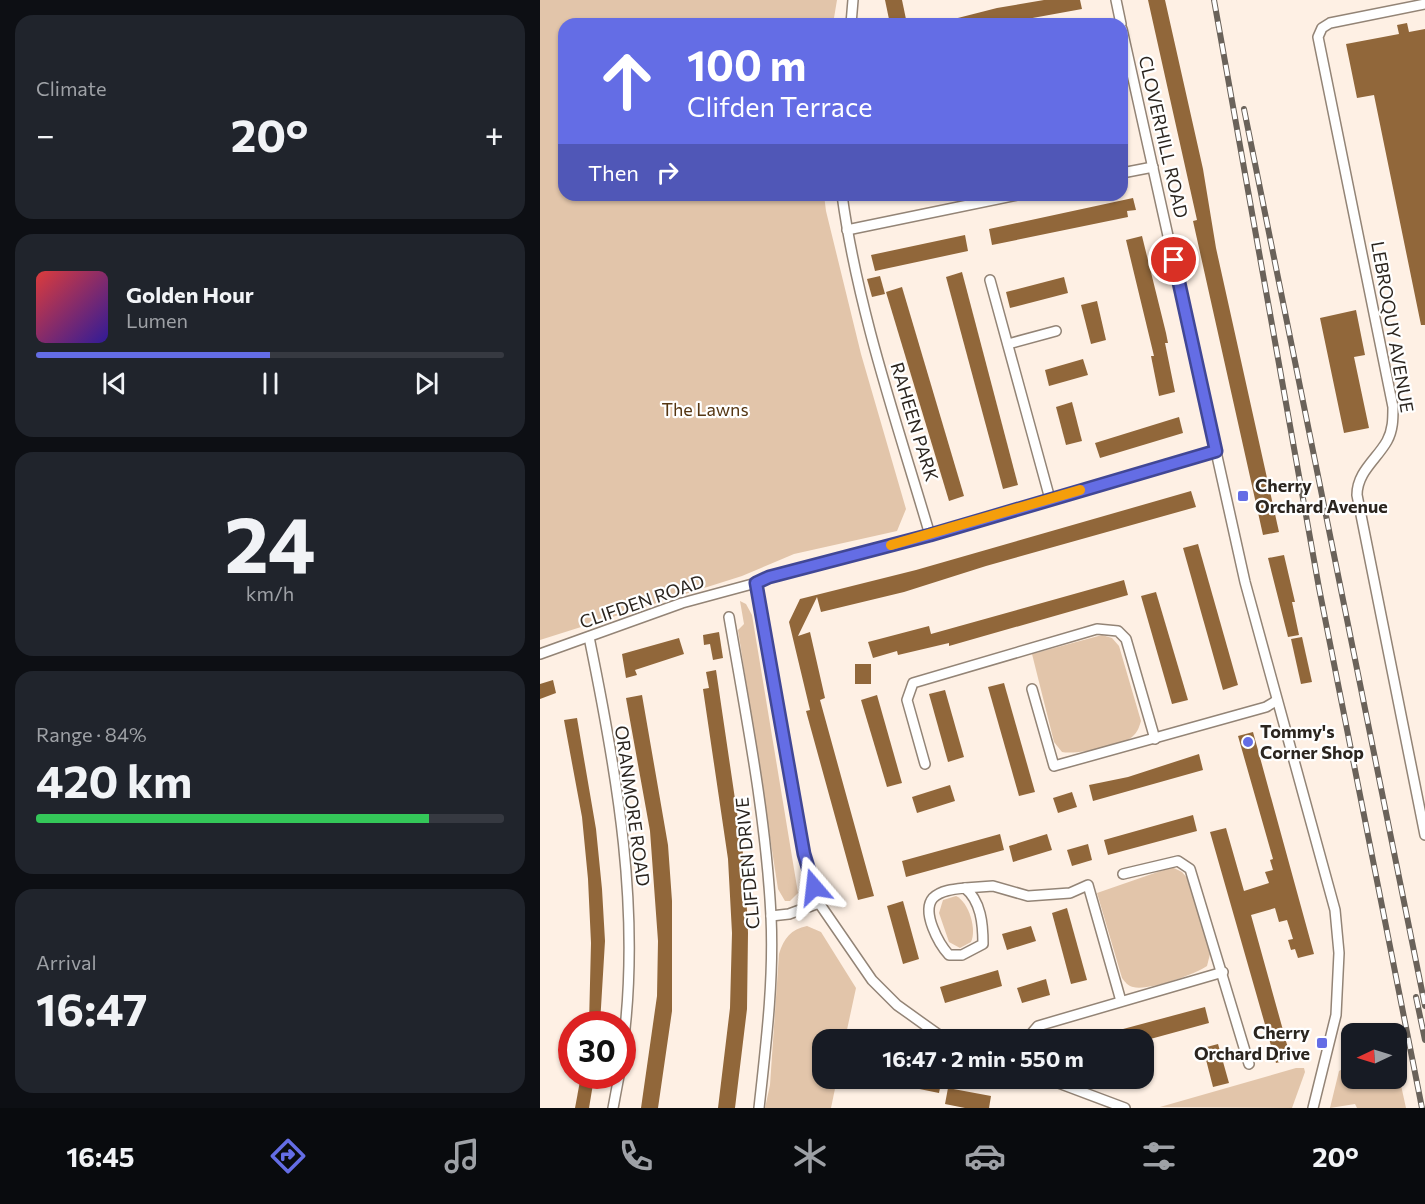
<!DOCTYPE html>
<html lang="en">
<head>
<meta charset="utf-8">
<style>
	:root { --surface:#171b24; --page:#20242c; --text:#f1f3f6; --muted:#9ea1a6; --line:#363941; --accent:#646de5 }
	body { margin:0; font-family:Commissioner,sans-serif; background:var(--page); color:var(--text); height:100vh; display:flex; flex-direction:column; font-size:22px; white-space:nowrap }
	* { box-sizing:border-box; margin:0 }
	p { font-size:20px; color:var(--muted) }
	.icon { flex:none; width:33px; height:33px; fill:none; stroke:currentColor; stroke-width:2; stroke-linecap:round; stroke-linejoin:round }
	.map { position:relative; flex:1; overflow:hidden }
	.panel { display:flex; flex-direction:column; gap:15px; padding:15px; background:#0d0f14; width:540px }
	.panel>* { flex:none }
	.top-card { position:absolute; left:18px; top:18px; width:570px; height:183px; border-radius:18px; box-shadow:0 2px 4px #0004; background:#646de5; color:#fff; overflow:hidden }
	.needle { width:39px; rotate:266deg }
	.tools { position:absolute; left:801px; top:1023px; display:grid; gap:12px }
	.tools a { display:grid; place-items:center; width:66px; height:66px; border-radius:12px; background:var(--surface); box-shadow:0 2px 4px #0004; font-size:30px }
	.speed { position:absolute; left:18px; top:1011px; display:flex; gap:12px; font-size:30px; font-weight:700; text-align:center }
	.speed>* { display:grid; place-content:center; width:78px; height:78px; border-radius:50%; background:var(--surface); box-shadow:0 2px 4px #0004; line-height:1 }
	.speed .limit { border:9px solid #d22; background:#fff; color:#111 }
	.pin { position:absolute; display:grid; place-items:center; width:51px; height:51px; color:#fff; margin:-26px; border:3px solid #fff; border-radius:50%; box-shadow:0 2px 6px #0007 }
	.me { position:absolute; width:66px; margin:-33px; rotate:343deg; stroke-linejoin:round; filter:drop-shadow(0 0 4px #0008) }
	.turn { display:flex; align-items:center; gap:21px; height:126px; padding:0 30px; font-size:27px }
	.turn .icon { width:78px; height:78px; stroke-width:2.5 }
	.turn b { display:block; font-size:42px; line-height:51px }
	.then { display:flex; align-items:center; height:57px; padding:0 30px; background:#0003; gap:12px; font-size:22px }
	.big { font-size:45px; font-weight:700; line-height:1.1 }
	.panel .widget { flex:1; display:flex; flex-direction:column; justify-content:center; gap:9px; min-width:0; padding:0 21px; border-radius:18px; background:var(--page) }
	.panel .dial { align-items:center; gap:0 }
	.dial b { font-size:78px; line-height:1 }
	.song { display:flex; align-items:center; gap:18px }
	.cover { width:72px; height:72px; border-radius:9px; background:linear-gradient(135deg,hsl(0 70% 55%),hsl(250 70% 35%)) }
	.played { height:6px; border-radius:3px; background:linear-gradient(90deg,var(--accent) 50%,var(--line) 50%) }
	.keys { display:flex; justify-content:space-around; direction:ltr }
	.heat { display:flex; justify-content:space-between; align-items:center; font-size:33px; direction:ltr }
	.charge { height:9px; border-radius:4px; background:linear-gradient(90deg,#34c759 84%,var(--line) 0) }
	.trip { position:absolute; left:272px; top:1029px; width:342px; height:60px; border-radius:18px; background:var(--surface); box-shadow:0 2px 4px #0004; font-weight:700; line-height:60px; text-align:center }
	.tab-bar { display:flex; height:96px; justify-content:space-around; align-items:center; background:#090b0e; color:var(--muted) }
	.tab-bar .icon { width:42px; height:42px }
	.tab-bar .on { color:var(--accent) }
	.tab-bar b { font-size:27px; color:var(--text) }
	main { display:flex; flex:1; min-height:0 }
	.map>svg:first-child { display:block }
	.green { fill:#e2c5aa }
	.building { fill:#91673a }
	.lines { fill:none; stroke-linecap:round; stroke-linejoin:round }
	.street-casing { stroke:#938476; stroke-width:12 }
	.street { stroke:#fff; stroke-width:9 }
	.rail-casing { stroke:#6a625a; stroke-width:6 }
	.rail { stroke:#fff; stroke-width:4; stroke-dasharray:11; stroke-linecap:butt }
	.route-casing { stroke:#414795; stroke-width:15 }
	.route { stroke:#646de5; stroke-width:10 }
	.slow { stroke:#f59e0b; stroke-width:10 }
	.poi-dot { fill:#646de5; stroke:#fff; stroke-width:2 }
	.labels { text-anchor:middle; stroke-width:4.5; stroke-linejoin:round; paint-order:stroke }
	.street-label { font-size:18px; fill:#2b251f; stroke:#fff }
	.park-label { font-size:18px; fill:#553612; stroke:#fff }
	.poi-label { font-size:18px; font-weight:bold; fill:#2b251f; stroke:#fff; text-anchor:start }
</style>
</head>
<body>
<main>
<section class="panel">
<div class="widget"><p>Climate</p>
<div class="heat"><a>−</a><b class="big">20°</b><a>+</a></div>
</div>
<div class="widget">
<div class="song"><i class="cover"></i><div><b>Golden Hour</b><p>Lumen</p></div></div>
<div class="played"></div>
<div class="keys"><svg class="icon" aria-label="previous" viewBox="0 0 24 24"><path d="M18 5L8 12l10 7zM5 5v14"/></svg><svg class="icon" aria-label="pause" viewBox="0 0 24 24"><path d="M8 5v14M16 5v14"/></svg><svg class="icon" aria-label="next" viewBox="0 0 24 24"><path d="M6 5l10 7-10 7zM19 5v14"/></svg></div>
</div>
<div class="widget dial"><b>24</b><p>km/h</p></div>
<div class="widget"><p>Range · 84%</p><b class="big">420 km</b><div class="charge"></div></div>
<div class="widget"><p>Arrival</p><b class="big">16:47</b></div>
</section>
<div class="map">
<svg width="885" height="1108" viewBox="0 0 885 1108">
	<rect width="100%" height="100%" fill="#fef0e4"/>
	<g class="green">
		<polygon points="0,0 297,0 293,24 24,24 24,195 284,195 286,211 321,354 366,509 357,531 254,554 202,576 0,640"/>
		<polygon points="200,601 206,604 212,615 258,893 250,901 245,901 238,889 198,630 204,624"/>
		<path d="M562,635L572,638L579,646L601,721C599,727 598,732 592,737C580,746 537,755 522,752L514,742L492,654Z"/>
		<path d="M632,867L642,872L648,879L670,954L667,966C654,975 608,991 593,987C588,986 585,982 582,978L557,893Z"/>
		<path d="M416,896C429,902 437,930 431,942L420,948L409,942L399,913L403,900Z"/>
		<path d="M267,926L281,932L316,988L305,1039L282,1040V1078L297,1079L291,1108H225L230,1085L239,954C244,938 251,929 267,926Z"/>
		<polygon points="811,1064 812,1078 856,1078 857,1067 866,1108 817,1108 815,1104 790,1108 799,1071"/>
		<polygon points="756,1068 764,1068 765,1072 752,1108 620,1107"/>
	</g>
	<g class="building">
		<polygon points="345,0 362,0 367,24 350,24"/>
		<polygon points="504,0 540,0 542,9 460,24 406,24 406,21 457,8"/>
		<polygon points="608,0 625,0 663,169 676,248 739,532 723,535 653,221 657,220"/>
		<polygon points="867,23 869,32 885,29 885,325 881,325 834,95 817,98 806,44 859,34 857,25"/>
		<polygon points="593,198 596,210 587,211 588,217 452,245 449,229"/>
		<polygon points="425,235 428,251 335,271 331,255"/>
		<polygon points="602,236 626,333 628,343 625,343 635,392 619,396 611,356 614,356 586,240"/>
		<polygon points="422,272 478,485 463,489 406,277"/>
		<polygon points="340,276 345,294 332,297 327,279"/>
		<polygon points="524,277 528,293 470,308 466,292"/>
		<polygon points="362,287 424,496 409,501 346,292"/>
		<polygon points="557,301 566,340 551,344 541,305"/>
		<polygon points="816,310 825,355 814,357 829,428 804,433 780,318"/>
		<polygon points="543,359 548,375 509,386 505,370"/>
		<polygon points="532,402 542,441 526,445 516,407"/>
		<polygon points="639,417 643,433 560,458 555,443"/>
		<polygon points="651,491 656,507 446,566 364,592 281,612 277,597 258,636 270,632 285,698 280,700 334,896 318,900 266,711 270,710 249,622 260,599 376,570"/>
		<polygon points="658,544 698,685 683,690 643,548"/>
		<polygon points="744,555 755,602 752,602 759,635 748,637 728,558"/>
		<polygon points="584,580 588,595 409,646 409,643 358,655 357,651 333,658 328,642 389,626 391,634"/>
		<polygon points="616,592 648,700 632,704 601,596"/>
		<polygon points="179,632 183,658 173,660 170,644 164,645 163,635"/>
		<polygon points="762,637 772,682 761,684 751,639"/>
		<polygon points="139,638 144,654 95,670 97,675 86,678 82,654"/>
		<rect x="315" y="664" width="16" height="20"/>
		<polygon points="176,670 205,867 208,933 207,1009 195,1108 178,1108 190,1008 192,933 188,859 163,689 169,688 166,672"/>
		<polygon points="13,680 16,693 0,699 0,684"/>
		<polygon points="464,683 495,792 479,796 448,687"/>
		<polygon points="405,690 424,757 408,762 389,694"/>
		<polygon points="102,695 128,845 132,901 132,1011 118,1108 101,1108 117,996 118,941 110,831 86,698"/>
		<polygon points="337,695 362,783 347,787 321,700"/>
		<polygon points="37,718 56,829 62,889 65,941 60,1024 49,1024 51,943 48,879 42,817 24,720"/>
		<polygon points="713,732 774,954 758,958 755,949 751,950 748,940 753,939 747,920 739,922 735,908 711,915 751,1059 736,1063 670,832 686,828 704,891 729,883 725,872 733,870 730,860 733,859 698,736"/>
		<polygon points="659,754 663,770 553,801 549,785 588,777"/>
		<polygon points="410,785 415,801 377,813 372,797"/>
		<polygon points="532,792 537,807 518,813 513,798"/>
		<polygon points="653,815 657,831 568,855 564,840"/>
		<polygon points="460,834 464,850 366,877 362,861"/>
		<polygon points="507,834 512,850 473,862 469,846"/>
		<polygon points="548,844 552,860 532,866 527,850"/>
		<polygon points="363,901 379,959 363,964 347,906"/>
		<polygon points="527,908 547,980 531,984 512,913"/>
		<polygon points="491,926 496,941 467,950 462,934"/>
		<polygon points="458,970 462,986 405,1003 400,987"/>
		<polygon points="506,979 510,995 482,1003 477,988"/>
		<polygon points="665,1007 669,1023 603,1041 558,1040 557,1036"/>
		<polygon points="678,1044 689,1083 673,1087 663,1048"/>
		<polygon points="351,1078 402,1078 399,1093 350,1083"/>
		<polygon points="40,1081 53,1084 49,1108 35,1108"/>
		<polygon points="408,1088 451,1096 449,1108 425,1108 405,1104"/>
	</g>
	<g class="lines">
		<g class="street-casing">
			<g id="street">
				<polyline points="576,0 581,24"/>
				<path d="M885,4L790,23L782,28L778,37L853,407C853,419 853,430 847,441C837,459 817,472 817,495L885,835"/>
				<polyline points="311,24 313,0"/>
				<polyline points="582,29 705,582 795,910 799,953 796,1015 773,1108"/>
				<polyline points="582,173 613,167"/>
				<path d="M302,195C318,311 357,423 390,535"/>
				<polyline points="307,230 477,195"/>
				<polyline points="450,280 510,499"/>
				<polyline points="468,344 516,331"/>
				<polyline points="216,583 264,854 279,903 332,980 357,1005 406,1040"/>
				<path d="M189,617C206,716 226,816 231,916C234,981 226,1044 219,1108"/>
				<path d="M49,637C77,773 102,914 82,1053"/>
				<polyline points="0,654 142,603 216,583 229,577 390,535 676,451"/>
				<polyline points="492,689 514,766 726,707 736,701"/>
				<polyline points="385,764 367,700 373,683 557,629 578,631 586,639 615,739"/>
				<polyline points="583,874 638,861 650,869 709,1064"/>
				<polyline points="425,888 453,886 488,896 530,893 548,885 581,1001"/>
				<path d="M425,888C441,901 443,924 443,944L422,955H409C399,944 381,912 393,898C401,890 415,889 425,888Z"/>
				<polyline points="231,916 249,914 279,903"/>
				<polyline points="486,1040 498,1026 683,972"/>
				<polyline points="505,1078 585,1108"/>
				<polyline points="73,1108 79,1076"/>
			</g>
		</g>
		<use href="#street" class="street"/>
		<g class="rail-casing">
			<g id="rail">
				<polyline points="674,0 779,588 882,1108"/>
				<polyline points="704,109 885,1006"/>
				<polyline points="876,997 885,1040"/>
			</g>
		</g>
		<use href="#rail" class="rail"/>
	</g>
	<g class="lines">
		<g class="route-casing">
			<polyline id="route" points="274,887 264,854 216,583 229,577 390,535 676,451 634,260"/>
		</g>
		<use href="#route" class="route"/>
		<polyline class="slow" points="351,545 540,490"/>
	</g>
	<g class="poi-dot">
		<rect x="697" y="490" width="12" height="12" rx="3"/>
		<circle cx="708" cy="742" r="6"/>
		<rect x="776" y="1037" width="12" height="12" rx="3"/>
	</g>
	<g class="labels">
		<g class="street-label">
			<text transform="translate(623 137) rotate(77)" y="6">CLOVERHILL ROAD</text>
			<text transform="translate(852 327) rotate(80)" y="6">LEBROQUY AVENUE</text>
			<text transform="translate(374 422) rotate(73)" y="6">RAHEEN PARK</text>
			<text transform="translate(102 602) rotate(-19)" y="6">CLIFDEN ROAD</text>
			<text transform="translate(92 806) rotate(82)" y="6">ORANMORE ROAD</text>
			<text transform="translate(208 863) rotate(-95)" y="6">CLIFDEN DRIVE</text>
		</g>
		<g class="park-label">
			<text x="165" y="416">The Lawns</text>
		</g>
		<g class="poi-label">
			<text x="715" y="492">Cherry<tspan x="715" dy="21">Orchard Avenue</tspan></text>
			<text x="720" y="738">Tommy's<tspan x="720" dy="21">Corner Shop</tspan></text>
			<text x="770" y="1039" text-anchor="end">Cherry<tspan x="770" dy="21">Orchard Drive</tspan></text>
		</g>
	</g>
</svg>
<div class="tools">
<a><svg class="needle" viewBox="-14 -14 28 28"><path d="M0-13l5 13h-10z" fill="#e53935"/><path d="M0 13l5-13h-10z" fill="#9ea1a6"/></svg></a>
</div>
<div class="speed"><div class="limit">30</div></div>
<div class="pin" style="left:634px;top:260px;background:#d93025"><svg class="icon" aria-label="arrive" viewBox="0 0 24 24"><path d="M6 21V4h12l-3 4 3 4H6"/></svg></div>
<svg class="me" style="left:274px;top:887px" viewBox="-20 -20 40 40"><path d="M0-17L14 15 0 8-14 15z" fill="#646de5" stroke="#fff" stroke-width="4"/></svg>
<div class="trip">16:47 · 2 min · 550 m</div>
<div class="top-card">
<div class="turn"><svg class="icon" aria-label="ahead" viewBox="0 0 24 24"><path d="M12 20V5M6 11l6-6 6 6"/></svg><div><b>100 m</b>Clifden Terrace</div></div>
<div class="then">Then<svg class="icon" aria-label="right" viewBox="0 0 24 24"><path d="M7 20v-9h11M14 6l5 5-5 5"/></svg></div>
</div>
</div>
</main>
<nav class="tab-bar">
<b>16:45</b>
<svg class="icon on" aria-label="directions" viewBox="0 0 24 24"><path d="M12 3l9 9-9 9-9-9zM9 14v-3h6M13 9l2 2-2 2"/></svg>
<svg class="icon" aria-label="music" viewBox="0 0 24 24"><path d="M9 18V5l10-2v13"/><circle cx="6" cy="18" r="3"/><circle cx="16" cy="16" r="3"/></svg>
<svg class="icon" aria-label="phone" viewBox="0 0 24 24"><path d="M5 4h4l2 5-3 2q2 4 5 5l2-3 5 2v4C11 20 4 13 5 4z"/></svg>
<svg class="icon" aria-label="climate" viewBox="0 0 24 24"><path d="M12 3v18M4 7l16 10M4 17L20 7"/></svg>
<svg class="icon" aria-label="car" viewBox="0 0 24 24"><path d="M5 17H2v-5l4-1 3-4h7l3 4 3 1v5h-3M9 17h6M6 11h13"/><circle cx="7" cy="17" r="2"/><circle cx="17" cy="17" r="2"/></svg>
<svg class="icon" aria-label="filters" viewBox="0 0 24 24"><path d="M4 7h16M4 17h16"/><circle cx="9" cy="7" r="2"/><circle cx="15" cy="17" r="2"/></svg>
<b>20°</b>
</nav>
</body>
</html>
